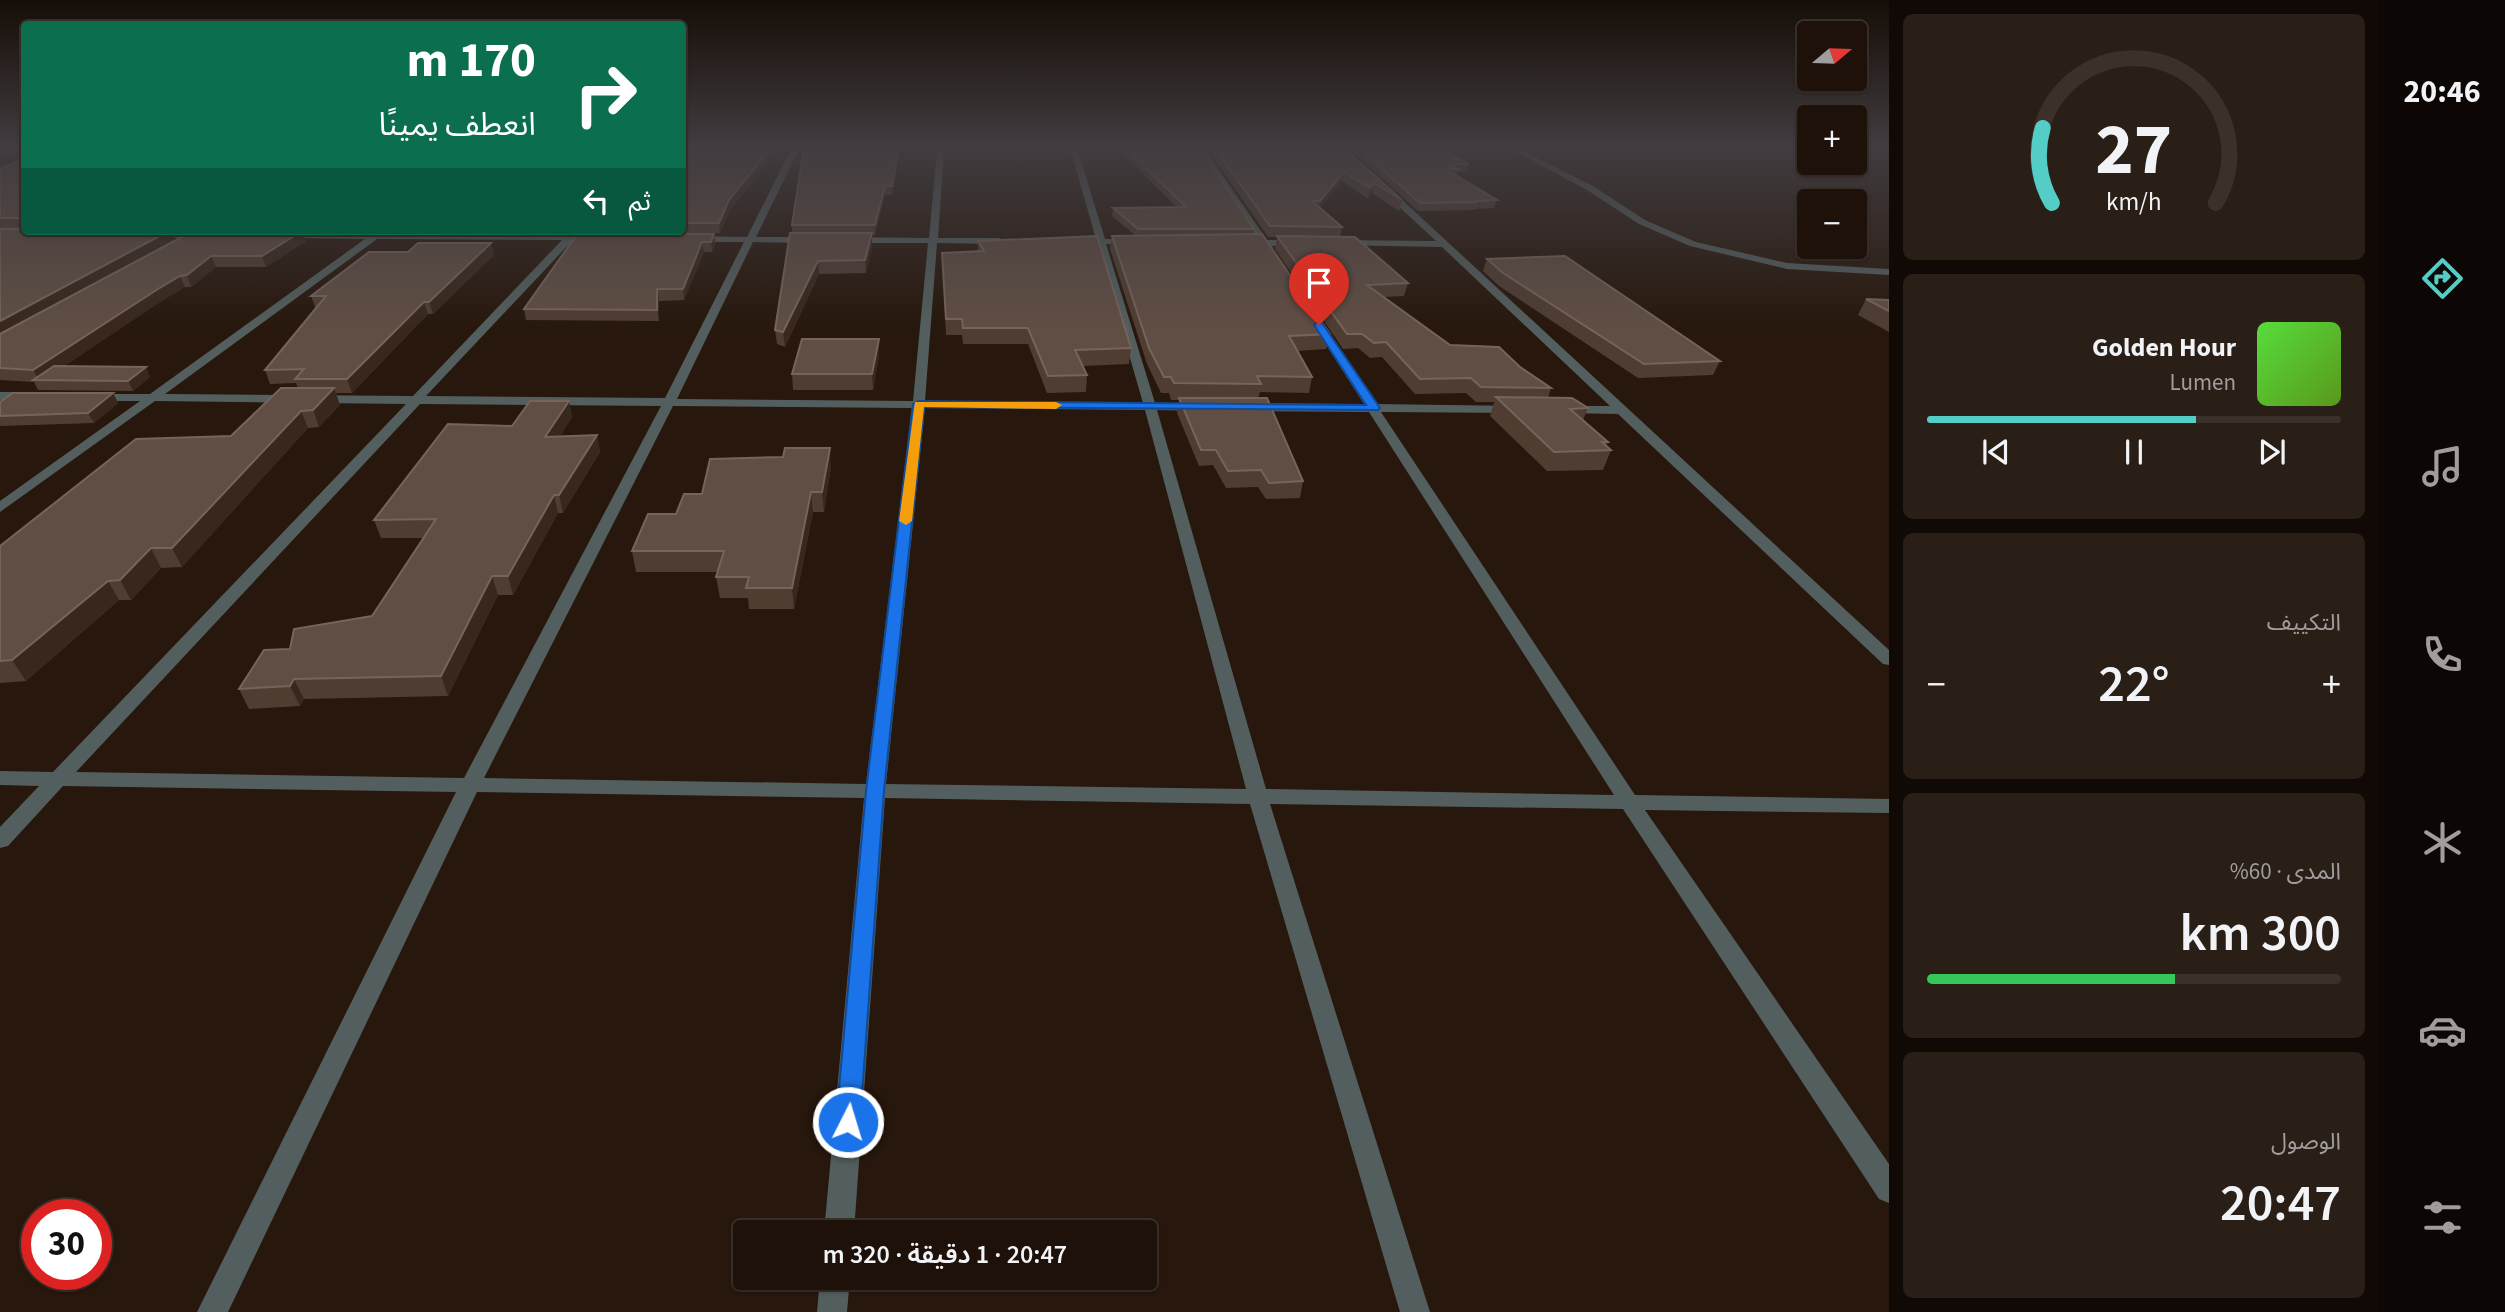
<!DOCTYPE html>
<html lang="ar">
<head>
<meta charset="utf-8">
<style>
	:root { --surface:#1d1109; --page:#2a1f17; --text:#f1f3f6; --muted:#a09d9c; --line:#3b312a; --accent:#54cdc7 }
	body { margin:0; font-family:"Source Sans 3","Noto Sans Arabic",sans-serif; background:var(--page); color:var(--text); direction:rtl; height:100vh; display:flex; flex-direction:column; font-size:26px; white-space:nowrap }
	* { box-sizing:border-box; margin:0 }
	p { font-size:23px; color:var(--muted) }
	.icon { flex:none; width:38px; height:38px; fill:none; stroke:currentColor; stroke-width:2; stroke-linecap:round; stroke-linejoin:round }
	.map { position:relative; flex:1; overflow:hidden; direction:ltr }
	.details { display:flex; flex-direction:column; gap:14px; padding:14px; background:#100905; width:490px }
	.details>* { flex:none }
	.guide { position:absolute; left:21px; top:21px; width:665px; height:214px; border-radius:7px; box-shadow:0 2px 5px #0004,0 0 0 2px var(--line); direction:rtl; background:#0b6e4f; color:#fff; overflow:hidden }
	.needle { width:46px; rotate:71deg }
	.buttons { position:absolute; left:1797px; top:21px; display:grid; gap:14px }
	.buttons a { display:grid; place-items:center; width:70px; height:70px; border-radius:7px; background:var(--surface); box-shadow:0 2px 5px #0004,0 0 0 2px var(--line); font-size:35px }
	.speed { position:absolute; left:21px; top:1199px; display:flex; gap:14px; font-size:35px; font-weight:700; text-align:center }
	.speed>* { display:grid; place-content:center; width:91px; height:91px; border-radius:50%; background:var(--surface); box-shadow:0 2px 5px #0004,0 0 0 2px var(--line); line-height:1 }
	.speed .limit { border:10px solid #d22; background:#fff; color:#111 }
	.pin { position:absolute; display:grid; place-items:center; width:60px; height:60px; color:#fff; margin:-72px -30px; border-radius:50% 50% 50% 0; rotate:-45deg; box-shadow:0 0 7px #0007 }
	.pin .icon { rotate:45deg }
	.me { position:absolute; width:77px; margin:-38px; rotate:5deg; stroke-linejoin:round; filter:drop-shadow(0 0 5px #0008) }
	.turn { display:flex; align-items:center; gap:24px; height:147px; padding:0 35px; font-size:32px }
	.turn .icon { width:91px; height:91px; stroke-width:2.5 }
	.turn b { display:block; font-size:49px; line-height:60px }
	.then { display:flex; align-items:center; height:66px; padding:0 35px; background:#0003; gap:14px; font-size:26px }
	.big { font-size:52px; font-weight:600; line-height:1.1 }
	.details .widget { flex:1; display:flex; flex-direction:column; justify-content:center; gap:10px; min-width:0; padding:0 24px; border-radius:10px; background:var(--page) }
	.details .dial { align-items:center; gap:0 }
	.dial svg { height:182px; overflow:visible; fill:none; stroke:var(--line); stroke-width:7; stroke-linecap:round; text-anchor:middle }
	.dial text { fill:var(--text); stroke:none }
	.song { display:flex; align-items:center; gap:21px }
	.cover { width:84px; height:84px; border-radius:10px; background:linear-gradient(135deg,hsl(110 70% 55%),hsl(90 70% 35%)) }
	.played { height:7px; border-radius:4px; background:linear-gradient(90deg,var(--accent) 65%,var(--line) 65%) }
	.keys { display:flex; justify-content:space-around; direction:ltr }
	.heat { display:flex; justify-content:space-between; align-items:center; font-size:38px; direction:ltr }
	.charge { height:10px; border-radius:5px; background:linear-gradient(90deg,#34c759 60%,var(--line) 0) }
	.trip { position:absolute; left:733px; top:1220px; width:424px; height:70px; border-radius:7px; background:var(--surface); box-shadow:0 2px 5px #0004,0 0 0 2px var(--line); font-weight:600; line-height:70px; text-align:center; direction:rtl }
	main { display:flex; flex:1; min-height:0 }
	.tab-bar { display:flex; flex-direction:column; width:126px; justify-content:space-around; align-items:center; background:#0c0704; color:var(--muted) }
	.tab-bar .icon { width:49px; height:49px }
	.tab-bar .current { color:var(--accent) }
	.tab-bar b { font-size:32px; color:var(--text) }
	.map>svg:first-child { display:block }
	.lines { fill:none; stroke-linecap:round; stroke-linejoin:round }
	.minor { fill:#535f5e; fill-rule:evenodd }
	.wall { fill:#4f3d32 }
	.shaded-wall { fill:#38271c }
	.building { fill:#604e44; stroke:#75645a; stroke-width:2 }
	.route { fill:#1a73e8; stroke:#114b97; stroke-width:2 }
	.slow { fill:#f59e0b }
</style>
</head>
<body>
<main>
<nav class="tab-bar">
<b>20:46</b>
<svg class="icon current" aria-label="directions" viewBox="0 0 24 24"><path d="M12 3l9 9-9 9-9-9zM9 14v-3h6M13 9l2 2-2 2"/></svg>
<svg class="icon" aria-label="music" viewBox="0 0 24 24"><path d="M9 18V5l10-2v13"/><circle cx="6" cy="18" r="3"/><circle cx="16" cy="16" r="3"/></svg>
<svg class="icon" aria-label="phone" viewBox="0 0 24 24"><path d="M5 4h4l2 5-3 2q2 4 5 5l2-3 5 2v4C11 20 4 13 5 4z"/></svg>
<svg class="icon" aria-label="climate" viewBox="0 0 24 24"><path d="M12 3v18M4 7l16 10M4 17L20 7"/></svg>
<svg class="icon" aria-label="car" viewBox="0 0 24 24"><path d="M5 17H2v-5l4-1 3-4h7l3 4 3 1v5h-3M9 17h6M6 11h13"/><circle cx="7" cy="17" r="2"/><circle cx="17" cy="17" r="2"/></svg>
<svg class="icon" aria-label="filters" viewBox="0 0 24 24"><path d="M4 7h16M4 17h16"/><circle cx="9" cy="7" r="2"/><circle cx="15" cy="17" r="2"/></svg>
</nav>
<section class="details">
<div class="widget dial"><svg viewBox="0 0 100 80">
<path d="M14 69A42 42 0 1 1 86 69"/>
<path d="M14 69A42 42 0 0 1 10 36" stroke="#54cdc7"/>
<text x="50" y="56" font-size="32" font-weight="700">27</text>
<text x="50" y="72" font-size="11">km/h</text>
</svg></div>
<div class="widget">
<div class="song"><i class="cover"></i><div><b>Golden Hour</b><p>Lumen</p></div></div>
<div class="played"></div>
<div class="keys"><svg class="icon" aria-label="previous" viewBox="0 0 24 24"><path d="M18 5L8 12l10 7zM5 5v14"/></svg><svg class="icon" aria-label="pause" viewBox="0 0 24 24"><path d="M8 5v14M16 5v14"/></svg><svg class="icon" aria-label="next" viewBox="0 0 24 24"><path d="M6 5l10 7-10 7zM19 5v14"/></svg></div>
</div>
<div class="widget"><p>التكييف</p>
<div class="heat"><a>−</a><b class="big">22°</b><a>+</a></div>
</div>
<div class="widget"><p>المدى · 60%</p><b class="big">300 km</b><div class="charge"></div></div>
<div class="widget"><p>الوصول</p><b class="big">20:47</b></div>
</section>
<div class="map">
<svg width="1889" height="1312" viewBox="0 0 1889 1312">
	<rect width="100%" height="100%" fill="#27170c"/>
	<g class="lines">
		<g class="minor">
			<path d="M792,147H800L756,237H810L814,240L810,243L753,242L677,399L913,401L928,243H849L845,240L849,237L929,238L937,150H877L874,147H1150L1147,151H1078L1105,239H1132L1137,242L1132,245L1106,244L1155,403H1201L1207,407L1201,411L1157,410L1266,789L1614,795L1369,412L1246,411L1240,407L1246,403L1364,404L1311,321L1316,318L1320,319L1376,404L1520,406L1522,409L1516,413L1381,412L1635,795L1889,799V813L1645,810L1889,1164V1203L1879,1199L1623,809L1270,804L1430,1312H1400L1250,804L885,798L854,1232H824L864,798L477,792L228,1312H197L456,792L63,786L8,846L0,848V827L39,786L0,785V771L53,772L406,404L155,401L0,512V501L140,401H91L87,400V394H150L365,239L279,238V234L282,233L567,235L573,231L577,235L600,236L601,238L597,241H572L426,396L665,398L744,242H691L687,239L691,236L747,237ZM944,150L1071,151L1096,239L1076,238L1072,241L1076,244H1097L1143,403L925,401L937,243L999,244L1003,241L999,238H938ZM377,239L562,240L413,396L165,394ZM420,404L661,406L464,778L76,772ZM673,406L912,408L866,784L484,778ZM925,408L1145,410L1246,789L886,784Z"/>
			<polygon points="1197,147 1203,147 1267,240 1300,240 1303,241 1303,245 1271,246 1273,248 1268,251 1262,246 1241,245 1241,241 1258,240"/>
			<polygon points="1507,147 1516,147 1593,186 1645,220 1696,242 1787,263 1889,269 1889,275 1787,269 1690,246 1639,224 1587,190"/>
			<polygon points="1380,185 1386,185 1889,650 1889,665 1883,664 1618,414 1561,413 1561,407 1565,406 1610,406 1442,247 1336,245 1336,241 1339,240 1436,241 1380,189"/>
			<polygon points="149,232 208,233 212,236 208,239 146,237 146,233"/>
			<polygon points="0,392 32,392 38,396 32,400 0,400"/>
			<polygon points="820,1278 850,1278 847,1312 817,1312"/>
		</g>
	</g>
	<g class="wall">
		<rect x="0" y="147" width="24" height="7"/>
		<polygon points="682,147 775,147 776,152 730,210 720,233 588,232 588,231 682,231"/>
		<polygon points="1124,147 1254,229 1254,234 1330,334 1326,349 1298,351 1312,377 1309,393 1260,392 1258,398 1303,481 1300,498 1266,499 1258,487 1226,488 1213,465 1199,466 1177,413 1179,400 1171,400 1169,393 1161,393 1147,364 1110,249 1112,236 1136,236 1112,216 1113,208 1177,207 1123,154"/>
		<polygon points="1213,147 1343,147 1402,200 1399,211 1372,193 1368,199 1342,181 1320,208 1342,227 1340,237 1408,283 1404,296 1384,297 1450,345 1520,367 1551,388 1548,398 1588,408 1583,420 1608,442 1606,447 1611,450 1603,470 1547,471 1490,416 1494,402 1476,402 1466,393 1415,394 1382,357 1370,358 1358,348 1343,349 1275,249 1277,237 1268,237 1212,155"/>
		<polygon points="1348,147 1438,147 1469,164 1466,171 1458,172 1456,176 1497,200 1494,208 1475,209 1475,210 1418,211"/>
		<polygon points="899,153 892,195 885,195 875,235 872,235 872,245 866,273 819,274 785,347 777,344 775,330 792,233 792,225"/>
		<polygon points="24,159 24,229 0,228 0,169"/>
		<polygon points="0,229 24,231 171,231 175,241 306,241 266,267 216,267 191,287 185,287 163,300 64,366 146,367 150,377 133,391 38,390 34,382 0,380"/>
		<polygon points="714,234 715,244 712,252 704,252 684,300 659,301 659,321 526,320 524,309"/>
		<polygon points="978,241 1131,348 1129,364 1083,366 1087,375 1086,392 1047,393 1028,344 963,344 962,335 946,335 942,253 978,252"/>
		<polygon points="494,255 433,314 428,314 352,393 336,393 340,405 319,427 308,428 182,567 161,568 131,600 119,600 26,681 0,683 0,546 231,436 298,388 296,383 270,384 265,370 316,309 311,296"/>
		<polygon points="1487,259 1720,361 1713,375 1638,378 1499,286 1483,271"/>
		<polygon points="1866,299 1889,300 1889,332 1858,315"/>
		<polygon points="879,339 879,355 873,390 793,390 792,374"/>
		<polygon points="113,393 118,403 94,423 0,426 0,402"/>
		<polygon points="569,401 572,417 560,436 597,435 600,452 563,513 558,513 513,595 498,595 448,696 304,699 300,706 249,709 239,689 290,649 372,616 424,538 381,538 374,520 512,426"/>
		<polygon points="831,467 824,512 813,512 794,609 749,609 748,598 720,598 716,577 718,572 636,572 632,551 676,514 702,494"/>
	</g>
	<g class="shaded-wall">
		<polygon points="772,147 775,147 776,152 730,210 720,233 719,223 729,200"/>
		<polygon points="899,147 899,153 892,195 892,186"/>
		<polygon points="1344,172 1342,181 1317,212 1320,201"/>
		<polygon points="1374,183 1372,193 1368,199 1370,188"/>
		<polygon points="885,186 885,195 875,235 875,225"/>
		<polygon points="169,231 171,231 175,241 0,337 0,321"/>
		<polygon points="302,231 306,241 266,267 262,256"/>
		<polygon points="872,233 872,245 866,273 865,260"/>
		<polygon points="714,234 715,244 712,252 711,242"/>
		<polygon points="702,242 704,252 684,300 683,289"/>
		<polygon points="491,243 494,255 433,314 429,302"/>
		<polygon points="211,256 216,267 191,287 187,275"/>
		<polygon points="818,261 819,274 785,347 783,332"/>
		<polygon points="180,276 185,287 163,300 44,380 39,380 33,370 158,289"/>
		<polygon points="657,289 659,301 659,321 657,310"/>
		<polygon points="424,302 428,314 352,393 347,379"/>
		<polygon points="879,339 879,355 873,390 872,374"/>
		<polygon points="146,367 150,377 133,391 128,381"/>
		<polygon points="334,388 340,405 319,427 313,410"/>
		<polygon points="113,393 118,403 94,423 88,413"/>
		<polygon points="569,401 572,417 549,454 545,437"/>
		<polygon points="301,411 308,428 182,567 172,548"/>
		<polygon points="597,435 600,452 563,513 559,495"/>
		<polygon points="830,448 831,467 824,512 822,492"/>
		<polygon points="811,492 813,512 794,609 792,588"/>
		<polygon points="554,495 558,513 513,595 508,576"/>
		<polygon points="151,548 161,568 131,600 120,580"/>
		<polygon points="492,576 498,595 448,696 441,676"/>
		<polygon points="108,581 119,600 26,681 12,660"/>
		<polygon points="294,679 304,699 300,706 290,686"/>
	</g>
	<g class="building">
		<polygon points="682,147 772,147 729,200 719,223 682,223"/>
		<polygon points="804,147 899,147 892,186 885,186 875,225 792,225"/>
		<polygon points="1124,147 1199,147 1254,229 1138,229 1113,208 1186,207"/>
		<polygon points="1214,147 1343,147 1402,200 1374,183 1370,188 1344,172 1320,201 1312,201 1342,227 1270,226"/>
		<polygon points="1357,147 1438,147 1469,164 1450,164 1458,169 1445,169 1497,200 1474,201 1477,202 1420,203"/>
		<polygon points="24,159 24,218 0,218 0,169"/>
		<polygon points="0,229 24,229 24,231 169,231 0,321"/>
		<polygon points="193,231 302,231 262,256 211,256 187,275 180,276 158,289 33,370 0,368 0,334"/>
		<polygon points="578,233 714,234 711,242 702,242 683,289 657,289 657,310 524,309"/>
		<polygon points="790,233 872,233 865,260 818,261 783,332 775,330"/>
		<polygon points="1262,234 1330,334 1289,336 1312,377 1257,376 1261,384 1174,383 1171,377 1164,377 1149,348 1112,236"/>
		<polygon points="1097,236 1131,348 1075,350 1087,375 1048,376 1028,328 963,328 962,319 946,319 942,253 984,251 978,241"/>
		<polygon points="1277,236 1355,237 1408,283 1367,285 1450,345 1499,347 1520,367 1551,388 1481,387 1471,378 1420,379 1386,342 1374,343 1362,334 1347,334"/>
		<polygon points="418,243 491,243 429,302 424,302 347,379 295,379 304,369 265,370 326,296 311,296 369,252 408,252"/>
		<polygon points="1565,256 1720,361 1644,364 1503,273 1487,259"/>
		<polygon points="1866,299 1889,300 1889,311"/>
		<polygon points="802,339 879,339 872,374 792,374"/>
		<polygon points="54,366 146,367 128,381 33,380"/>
		<polygon points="281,388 334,388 313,410 301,411 172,548 151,548 120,580 108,581 12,660 0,661 0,546 136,439 231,436"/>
		<polygon points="13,393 113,393 88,413 0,416 0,402"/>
		<polygon points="1496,397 1572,398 1588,408 1570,409 1608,442 1602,442 1611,450 1554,452"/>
		<polygon points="1179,398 1267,398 1303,481 1269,483 1261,470 1228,471 1216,450 1201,450"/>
		<polygon points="530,401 569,401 545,437 597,435 559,495 554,495 508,576 492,576 441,676 294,679 290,686 239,689 264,650 290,649 294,629 372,616 436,519 374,520 448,424 512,426"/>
		<polygon points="785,448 830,448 822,492 811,492 792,588 746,588 749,577 716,577 724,551 632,551 648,514 676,514 684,494 702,494 710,459 783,457"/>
	</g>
	<linearGradient id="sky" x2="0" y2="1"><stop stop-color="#150d07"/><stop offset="0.44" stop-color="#413c40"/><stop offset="1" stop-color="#413c40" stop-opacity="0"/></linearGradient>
	<rect width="1889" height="331" fill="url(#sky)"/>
	<polygon class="route" points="1316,323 1322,323 1380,408 1378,410 924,407 884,791 860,1122 857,1130 848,1133 839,1130 836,1122 866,791 913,404 919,401 1366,405 1314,325"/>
	<polygon class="slow" points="915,402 1056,402 1062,405 1056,409 924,407 912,521 906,525 899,521"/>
</svg>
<div class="buttons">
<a><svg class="needle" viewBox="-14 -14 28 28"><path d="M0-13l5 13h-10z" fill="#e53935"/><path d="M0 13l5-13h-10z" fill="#a09d9c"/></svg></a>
<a>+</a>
<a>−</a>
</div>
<div class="speed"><div class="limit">30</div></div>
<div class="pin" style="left:1319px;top:325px;background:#d93025"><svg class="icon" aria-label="arrive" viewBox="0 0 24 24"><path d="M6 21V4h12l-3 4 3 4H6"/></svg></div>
<svg class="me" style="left:848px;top:1122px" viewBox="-20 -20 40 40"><circle r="17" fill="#1a73e8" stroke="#fff" stroke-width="3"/><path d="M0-11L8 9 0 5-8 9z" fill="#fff"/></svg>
<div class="trip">20:47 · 1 دقيقة · 320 m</div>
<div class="guide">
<div class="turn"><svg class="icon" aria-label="right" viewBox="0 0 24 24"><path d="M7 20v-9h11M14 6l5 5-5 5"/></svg><div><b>170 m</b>انعطف يمينًا</div></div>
<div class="then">ثم<svg class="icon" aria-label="left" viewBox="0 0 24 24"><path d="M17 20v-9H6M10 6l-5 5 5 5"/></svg></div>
</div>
</div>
</main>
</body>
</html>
